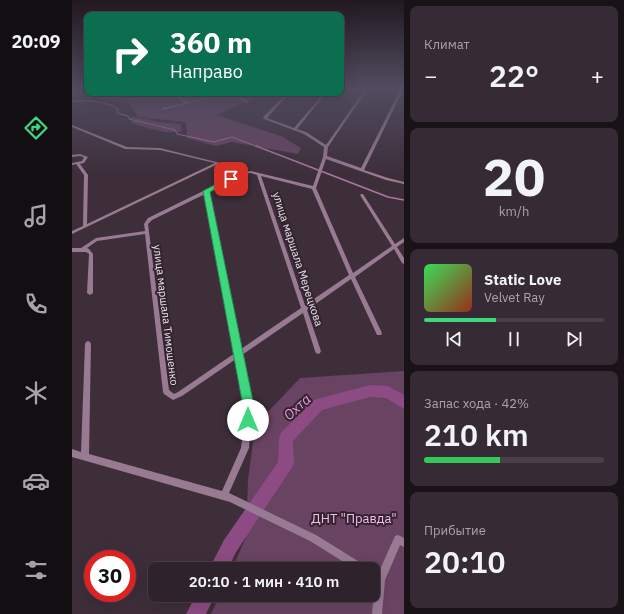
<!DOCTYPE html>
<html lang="ru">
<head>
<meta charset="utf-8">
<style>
	:root { --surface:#2e222c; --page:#362a34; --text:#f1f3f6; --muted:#a7a4a9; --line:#493f48; --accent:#3fd77d }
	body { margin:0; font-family:"IBM Plex Sans",sans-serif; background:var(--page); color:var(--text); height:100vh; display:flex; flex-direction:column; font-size:15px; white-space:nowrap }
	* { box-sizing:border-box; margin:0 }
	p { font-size:13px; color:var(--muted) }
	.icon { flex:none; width:22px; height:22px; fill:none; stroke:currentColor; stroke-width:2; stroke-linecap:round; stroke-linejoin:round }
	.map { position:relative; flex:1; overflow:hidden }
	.drawer { display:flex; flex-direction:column; gap:6px; padding:6px; background:#191318; width:220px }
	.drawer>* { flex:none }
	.hud { position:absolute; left:12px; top:12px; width:260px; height:84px; border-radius:8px; box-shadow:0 4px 16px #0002,0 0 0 1px var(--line); background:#0b6e4f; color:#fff; overflow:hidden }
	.speed { position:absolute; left:12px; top:550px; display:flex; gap:8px; font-size:20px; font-weight:700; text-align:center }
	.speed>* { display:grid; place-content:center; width:52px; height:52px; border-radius:50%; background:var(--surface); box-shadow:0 4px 16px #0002,0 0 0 1px var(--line); line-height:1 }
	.speed .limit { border:6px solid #d22; background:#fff; color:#111 }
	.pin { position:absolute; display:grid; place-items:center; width:34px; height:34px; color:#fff; margin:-17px; border-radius:8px; box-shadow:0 2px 6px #0006 }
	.me { position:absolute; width:44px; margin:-22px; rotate:0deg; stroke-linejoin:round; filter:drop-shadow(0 0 3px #0008) }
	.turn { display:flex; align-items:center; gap:14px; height:84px; padding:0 20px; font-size:18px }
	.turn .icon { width:52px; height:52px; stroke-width:2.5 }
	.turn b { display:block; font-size:28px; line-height:34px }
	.big { font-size:30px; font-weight:600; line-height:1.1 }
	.drawer .widget { flex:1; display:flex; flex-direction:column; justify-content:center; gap:6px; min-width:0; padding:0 14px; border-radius:8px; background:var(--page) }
	.drawer .dial { align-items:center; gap:0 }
	.dial b { font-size:52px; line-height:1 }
	.song { display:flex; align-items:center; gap:12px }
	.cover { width:48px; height:48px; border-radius:6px; background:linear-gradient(135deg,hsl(130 70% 55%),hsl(10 70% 35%)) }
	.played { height:4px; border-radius:2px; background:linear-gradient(90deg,var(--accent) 40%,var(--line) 40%) }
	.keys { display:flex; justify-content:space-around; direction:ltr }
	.heat { display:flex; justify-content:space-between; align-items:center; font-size:22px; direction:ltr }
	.charge { height:6px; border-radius:3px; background:linear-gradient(90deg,#34c759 42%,var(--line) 0) }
	.trip { position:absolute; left:76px; top:562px; width:232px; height:40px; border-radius:8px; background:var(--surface); box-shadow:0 4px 16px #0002,0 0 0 1px var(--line); font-weight:600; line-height:40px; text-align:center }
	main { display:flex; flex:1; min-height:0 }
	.tab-bar { display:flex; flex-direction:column; width:72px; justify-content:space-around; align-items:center; background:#120e12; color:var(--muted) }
	.tab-bar .icon { width:28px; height:28px }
	.tab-bar .current { color:var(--accent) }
	.tab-bar b { font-size:18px; color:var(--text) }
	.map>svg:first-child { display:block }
	.green { fill:#684362 }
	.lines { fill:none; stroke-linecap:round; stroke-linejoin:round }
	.stream-far1 { stroke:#a878a1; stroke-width:1 }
	.stream { stroke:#a878a1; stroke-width:1.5 }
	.river { fill:#8c4b82; fill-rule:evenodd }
	.minor { fill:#987a93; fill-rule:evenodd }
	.route { fill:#3fd77d; stroke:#298c51 }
	.labels { text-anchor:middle; stroke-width:4; stroke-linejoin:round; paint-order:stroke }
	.street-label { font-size:11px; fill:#ebe1e9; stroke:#332430 }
	.near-park-label { font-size:13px; fill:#f6bfed; stroke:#332430 }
	.near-water-label { font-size:14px; font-style:italic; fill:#f59be7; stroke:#332430 }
</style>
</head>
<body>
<main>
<nav class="tab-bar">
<b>20:09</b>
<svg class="icon current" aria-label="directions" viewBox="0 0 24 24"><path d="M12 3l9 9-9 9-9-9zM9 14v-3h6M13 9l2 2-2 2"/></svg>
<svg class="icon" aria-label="music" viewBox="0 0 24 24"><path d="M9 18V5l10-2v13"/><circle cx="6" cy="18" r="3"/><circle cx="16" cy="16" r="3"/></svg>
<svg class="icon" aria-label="phone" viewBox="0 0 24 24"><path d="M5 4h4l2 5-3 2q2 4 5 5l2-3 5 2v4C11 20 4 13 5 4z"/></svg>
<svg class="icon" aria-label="climate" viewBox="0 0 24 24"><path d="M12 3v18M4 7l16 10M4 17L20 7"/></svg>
<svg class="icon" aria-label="car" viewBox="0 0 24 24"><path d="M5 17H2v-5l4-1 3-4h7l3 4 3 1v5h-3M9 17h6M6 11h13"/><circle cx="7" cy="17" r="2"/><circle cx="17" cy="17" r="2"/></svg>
<svg class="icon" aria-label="filters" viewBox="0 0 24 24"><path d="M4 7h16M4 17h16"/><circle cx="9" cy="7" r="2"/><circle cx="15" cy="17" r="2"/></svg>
</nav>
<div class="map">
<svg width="332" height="614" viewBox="0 0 332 614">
	<rect width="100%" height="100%" fill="#3d2e3a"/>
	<g class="green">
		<polygon points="0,88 15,88 15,93 187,93 191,95 144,115 209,136 229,148 226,154 160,142 144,146 115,138 114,122 66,117 58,104 14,96 0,97"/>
		<path d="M58,116L87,122L108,124L110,131C94,135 75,128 60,123Z"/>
		<polygon points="332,371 332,614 139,614 148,595 301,595 301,569 160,569 174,537 176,480 182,435 189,419 228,378"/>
	</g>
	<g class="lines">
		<path class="stream-far1" d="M0,101C16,101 32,100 46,109L45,113L56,116L57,119L103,130L105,134L142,142L160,137L186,147"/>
		<polyline class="stream" points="184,146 316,197 332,200"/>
		<g class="river">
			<polygon points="298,385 316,386 332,395 332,409 314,398 298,397 250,410 221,441 222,464 219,469 164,552 156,569 137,569 152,540 206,462 207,438 209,433 241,400"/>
			<polygon points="124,595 143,595 134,614 114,614"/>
		</g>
		<g class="minor">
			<path d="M294,88H296L256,147L255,156L289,168L328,90L317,88H332V90H331L292,170L316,178L332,182V184L314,180L254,159L244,188L281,273L320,246L288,195L289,194H291L323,244L332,238V242L325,247L332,258V264L330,263L322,249L283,277L310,333L309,335H305L279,279L235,310L249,351L248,353L246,354L244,353L243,351L231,313L170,355L180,406L177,448L157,493L244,535L294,566L295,569H283L238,541L158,502L0,457V449L9,452L13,344L14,342L16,341L18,342L19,344L17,454L150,491L169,448L174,406L164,359L110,396L101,400L92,394L91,392L73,234L25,241L15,248L17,249L21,254V293L18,295L15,293L17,254L14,252H0V248H9L24,238L73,231L72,224L76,218L170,172L179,171L241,186L251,157L252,147L232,134L192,119L191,117L215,93H218L195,118L222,128L252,93H254L225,129L234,132L254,145ZM179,173L185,175L229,308L169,349L136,192L172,174ZM189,176L240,189L277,275L233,305ZM133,194L163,353L106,392L102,394L97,390L76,224L80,220Z"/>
			<polygon points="99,93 102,93 116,102 153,93 157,93 90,110 90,108 113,103"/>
			<polygon points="160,93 163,93 177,102 175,103"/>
			<polygon points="0,125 55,147 88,148 148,163 0,234 0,231 11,226 12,175 4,164 0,165 0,163 10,161 12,157 8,156 0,157 0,155 8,154 16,157 12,163 8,164 16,175 15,224 143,163 88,150 53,149 0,127"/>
			<polygon points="326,535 332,538 332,547 328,545 313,580 310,614 300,614 303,582 301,581 301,571 306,574 323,536"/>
		</g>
	</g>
	<linearGradient id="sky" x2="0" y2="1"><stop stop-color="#221920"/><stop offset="0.51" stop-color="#514c60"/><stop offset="1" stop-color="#514c60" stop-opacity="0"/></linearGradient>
	<rect width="332" height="174" fill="url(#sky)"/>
	<polygon class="route" points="157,177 162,179 138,192 182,406 180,424 176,426 171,424 170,420 171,406 131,191"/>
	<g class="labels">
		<g class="street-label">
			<text transform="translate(226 259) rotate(72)" y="4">улица маршала Мерецкова</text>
			<text transform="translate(94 315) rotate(83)" y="4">улица маршала Тимошенко</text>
		</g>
		<g class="near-park-label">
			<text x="282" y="523">ДНТ "Правда"</text>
		</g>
		<g class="near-water-label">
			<text transform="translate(225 407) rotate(-42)" y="5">Охта</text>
		</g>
	</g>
</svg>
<div class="speed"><div class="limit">30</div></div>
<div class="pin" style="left:159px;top:179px;background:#d93025"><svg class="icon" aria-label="arrive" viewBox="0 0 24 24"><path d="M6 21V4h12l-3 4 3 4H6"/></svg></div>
<svg class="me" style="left:176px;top:420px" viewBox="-20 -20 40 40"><circle r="19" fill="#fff"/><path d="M0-13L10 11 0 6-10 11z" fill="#3fd77d"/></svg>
<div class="trip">20:10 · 1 мин · 410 m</div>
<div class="hud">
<div class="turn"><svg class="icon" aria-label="right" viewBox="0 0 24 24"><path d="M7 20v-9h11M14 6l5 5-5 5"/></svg><div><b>360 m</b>Направо</div></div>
</div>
</div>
<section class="drawer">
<div class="widget"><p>Климат</p>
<div class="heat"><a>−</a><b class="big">22°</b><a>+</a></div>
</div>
<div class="widget dial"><b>20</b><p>km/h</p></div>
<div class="widget">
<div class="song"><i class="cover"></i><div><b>Static Love</b><p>Velvet Ray</p></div></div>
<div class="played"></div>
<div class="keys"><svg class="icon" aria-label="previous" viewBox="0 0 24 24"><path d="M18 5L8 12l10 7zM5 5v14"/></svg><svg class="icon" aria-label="pause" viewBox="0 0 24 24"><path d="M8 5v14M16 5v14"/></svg><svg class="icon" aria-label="next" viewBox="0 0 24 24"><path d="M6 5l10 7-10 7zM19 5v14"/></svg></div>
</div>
<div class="widget"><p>Запас хода · 42%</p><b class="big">210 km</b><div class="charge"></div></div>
<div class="widget"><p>Прибытие</p><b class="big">20:10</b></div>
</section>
</main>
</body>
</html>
